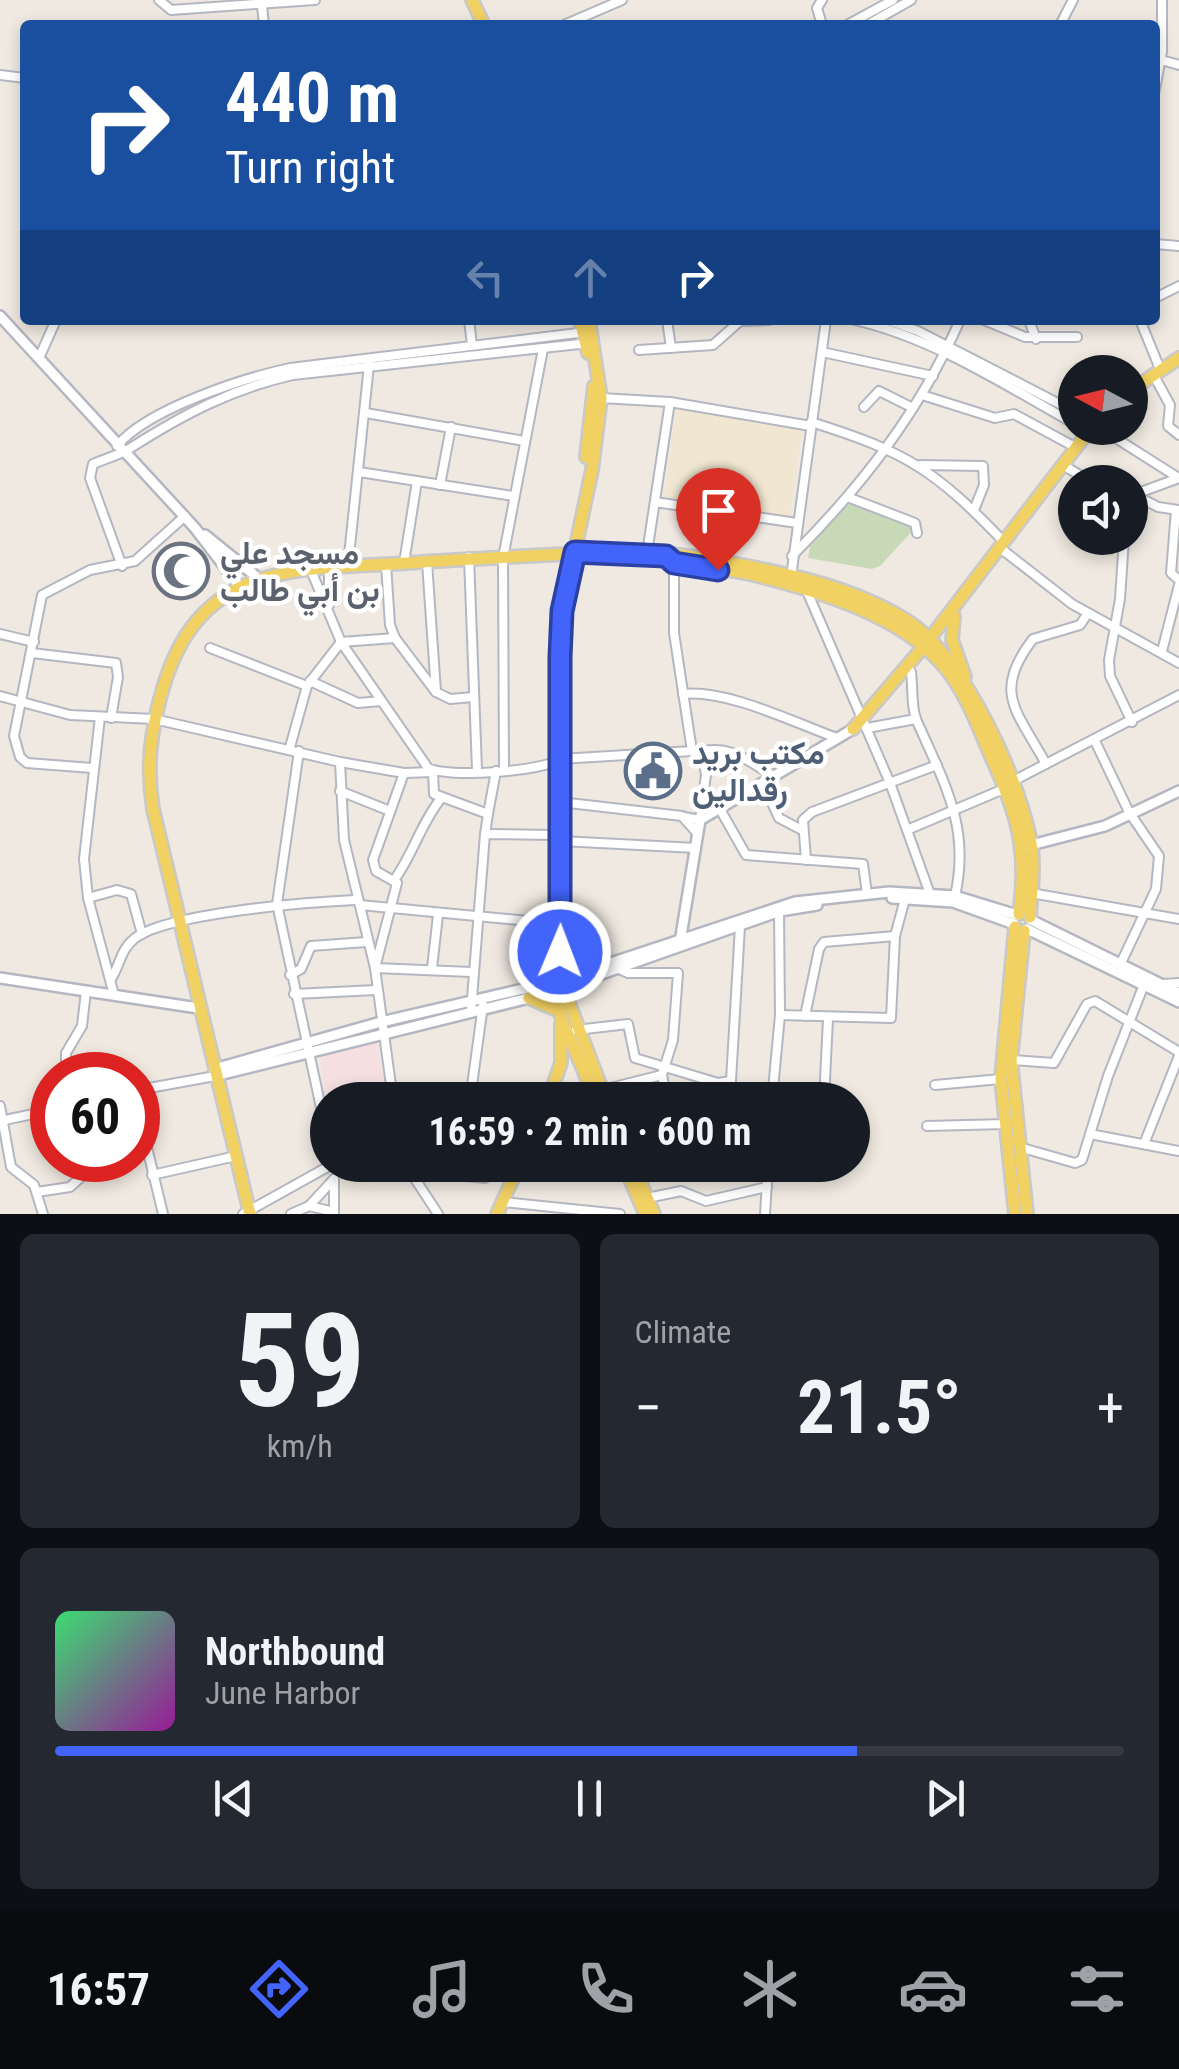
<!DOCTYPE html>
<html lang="en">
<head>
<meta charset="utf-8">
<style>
	:root { --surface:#171b24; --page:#242831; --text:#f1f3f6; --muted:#9ea1a6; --line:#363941; --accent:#4264fb }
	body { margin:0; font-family:"Roboto Condensed",Vazirmatn,sans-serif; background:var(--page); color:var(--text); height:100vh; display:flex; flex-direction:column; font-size:38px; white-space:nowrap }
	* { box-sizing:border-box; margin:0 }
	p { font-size:32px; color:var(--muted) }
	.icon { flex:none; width:55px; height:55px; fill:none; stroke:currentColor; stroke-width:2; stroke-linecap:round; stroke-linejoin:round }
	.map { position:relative; height:1214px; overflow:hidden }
	.drawer { display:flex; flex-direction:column; gap:20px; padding:20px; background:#0d0f14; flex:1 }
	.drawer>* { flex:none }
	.hud { position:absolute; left:20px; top:20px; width:1140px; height:305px; border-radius:10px; box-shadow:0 5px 15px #0003; background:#1a4fa0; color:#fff; overflow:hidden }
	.needle { width:65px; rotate:277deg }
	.buttons { position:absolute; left:1058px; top:355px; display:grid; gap:20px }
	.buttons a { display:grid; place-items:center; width:90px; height:90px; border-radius:50%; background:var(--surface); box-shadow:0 5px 15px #0003; font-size:50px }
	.speed { position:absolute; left:30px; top:1052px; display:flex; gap:20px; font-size:50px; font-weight:700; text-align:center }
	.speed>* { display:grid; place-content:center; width:130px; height:130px; border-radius:50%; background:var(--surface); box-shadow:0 5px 15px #0003; line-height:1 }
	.speed .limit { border:15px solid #d22; background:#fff; color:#111 }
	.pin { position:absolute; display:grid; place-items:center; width:85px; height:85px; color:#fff; margin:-102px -42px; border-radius:50% 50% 50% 0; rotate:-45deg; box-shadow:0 0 10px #0007 }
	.pin .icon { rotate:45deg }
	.me { position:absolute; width:110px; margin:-55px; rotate:1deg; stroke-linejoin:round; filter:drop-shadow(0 0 8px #0008) }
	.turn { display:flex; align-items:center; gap:35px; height:210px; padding:0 40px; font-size:45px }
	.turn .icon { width:130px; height:130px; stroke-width:2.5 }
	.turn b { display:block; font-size:70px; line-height:85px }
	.lanes { display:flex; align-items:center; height:95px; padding:0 40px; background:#0003; justify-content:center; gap:50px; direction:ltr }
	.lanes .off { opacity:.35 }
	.big { font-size:75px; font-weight:700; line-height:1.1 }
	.drawer .widget { flex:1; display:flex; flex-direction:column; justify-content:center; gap:15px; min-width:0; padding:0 35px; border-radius:15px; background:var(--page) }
	.drawer .dial { align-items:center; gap:0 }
	.dial b { font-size:130px; line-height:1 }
	.song { display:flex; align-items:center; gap:30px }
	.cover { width:120px; height:120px; border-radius:15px; background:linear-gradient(135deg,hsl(140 70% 55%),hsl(300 70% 35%)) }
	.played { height:10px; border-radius:5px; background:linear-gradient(90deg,var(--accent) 75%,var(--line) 75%) }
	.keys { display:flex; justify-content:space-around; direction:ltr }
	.heat { display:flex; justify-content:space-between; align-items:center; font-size:55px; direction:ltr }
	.drawer .tiles { flex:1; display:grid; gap:20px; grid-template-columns:1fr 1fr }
	.widget:last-child { grid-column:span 2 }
	.trip { position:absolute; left:310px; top:1082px; width:560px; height:100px; border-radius:50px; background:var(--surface); box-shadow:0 5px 15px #0003; font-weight:700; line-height:100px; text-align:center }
	.menu { display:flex; height:160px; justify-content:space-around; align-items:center; background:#090b0e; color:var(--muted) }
	.menu .icon { width:70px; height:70px }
	.menu .selected { color:var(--accent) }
	.menu b { font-size:45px; color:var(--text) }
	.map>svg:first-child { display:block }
	.education { fill:#f0e6d1 }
	.medical { fill:#f5dfe0 }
	.cemetery { fill:#c8d9b8 }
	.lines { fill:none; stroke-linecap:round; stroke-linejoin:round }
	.minor-casing { stroke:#b4b7c1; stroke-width:12 }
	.tertiary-casing { stroke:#b4b7c1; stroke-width:14 }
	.primary-casing { stroke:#c9c9c9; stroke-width:16 }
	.minor { stroke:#fff; stroke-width:8 }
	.tertiary { stroke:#fff; stroke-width:9 }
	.primary { stroke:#f2d163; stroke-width:11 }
	.route-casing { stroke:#2b41a3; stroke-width:25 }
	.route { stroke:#4264fb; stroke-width:18 }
	.labels { text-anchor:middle; stroke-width:9; stroke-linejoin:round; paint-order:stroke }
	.worship-label { font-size:32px; font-weight:bold; fill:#5b616d; stroke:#fff; text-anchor:start }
	.service-label { font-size:32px; font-weight:bold; fill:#4e5e75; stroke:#fff; text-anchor:start }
</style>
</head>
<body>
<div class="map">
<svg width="1179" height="1214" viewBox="0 0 1179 1214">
	<rect width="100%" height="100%" fill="#efe9e1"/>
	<polygon class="education" points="676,408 802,429 790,517 664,497"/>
	<polygon class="medical" points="369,1037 377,1043 387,1100 328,1100 327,1107 320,1059 328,1051"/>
	<polygon class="cemetery" points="851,501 915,528 880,566 872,569 808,558 810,546"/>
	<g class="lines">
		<g class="minor-casing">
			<g id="minor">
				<polyline points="159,0 171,10 315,0"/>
				<polyline points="262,6 264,25"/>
				<polyline points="564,25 622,0"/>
				<polyline points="822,25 817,8 822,0"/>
				<polyline points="847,25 893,0"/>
				<polyline points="867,25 911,0"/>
				<polyline points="1060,25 1073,0"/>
				<polyline points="1161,60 1179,65"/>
				<polyline points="0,75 25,78"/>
				<polyline points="1155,90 1162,51 1162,0"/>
				<polyline points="1155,244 1179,246"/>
				<polyline points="1155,298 1179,286"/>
				<polyline points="469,320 472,345"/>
				<polyline points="667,320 671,348"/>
				<path d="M855,320C933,338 1005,385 1075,424"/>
				<polyline points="887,320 918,331 1075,412"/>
				<polyline points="984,320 1025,337 1077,337"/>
				<polyline points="1029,320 1036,339"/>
				<polyline points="1140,320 1160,369"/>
				<polyline points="639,350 713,345 740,321 769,320"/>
				<polyline points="822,352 933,376"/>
				<polyline points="39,358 56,320"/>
				<polyline points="1153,374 1170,405 1168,426 1179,435"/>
				<polyline points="922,395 995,418 1014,414 1075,447"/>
				<polyline points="601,398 670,402"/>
				<polyline points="864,407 879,391 913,408"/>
				<polyline points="366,413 524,441"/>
				<path d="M811,422C907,452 935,470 1004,542"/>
				<polyline points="1100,428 1177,477"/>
				<path d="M117,446C147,409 244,378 290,368L586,332"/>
				<polyline points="920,465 983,466 984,485 974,510"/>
				<polyline points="1063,465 1091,482"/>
				<polyline points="359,472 513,496"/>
				<polyline points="440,485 451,427"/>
				<polyline points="1135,495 1158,507 1179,510"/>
				<polyline points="1130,496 1179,478"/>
				<polyline points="850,498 915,523 917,533"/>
				<polyline points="655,502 797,523"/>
				<polyline points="1176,510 1171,573 1179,580"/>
				<polyline points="1124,538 1120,599 1109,660 1110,676 1132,722"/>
				<polyline points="999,547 1072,604 1179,663"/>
				<polyline points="647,553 670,402 811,426"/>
				<path d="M792,556C862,486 920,411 960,320"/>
				<polyline points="469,557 477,770"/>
				<polyline points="427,562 436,692"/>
				<polyline points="404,563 417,481"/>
				<polyline points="386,564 390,625 395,638 436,692 450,699 473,697"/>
				<polyline points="348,565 369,365"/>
				<path d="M122,566L90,478L93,464C104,459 119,455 129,449C182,415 231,389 293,375L589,343"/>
				<polyline points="329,566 329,605"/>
				<path d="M310,568L341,642L428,768C447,778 542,772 560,759L692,751L674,633V560"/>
				<polyline points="791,577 826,320"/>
				<polyline points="806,589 890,783 930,894"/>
				<polyline points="0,634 34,642"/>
				<polyline points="210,648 307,686"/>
				<polyline points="1162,651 1179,585"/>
				<polyline points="32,653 116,663 118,677 111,718"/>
				<path d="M911,672C913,686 911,706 916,719C943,781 971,826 955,896"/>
				<polyline points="310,681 358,703 381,701"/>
				<path d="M683,694C727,689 795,723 837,738"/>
				<polyline points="0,696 70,715 154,719 340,762 404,773 433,772 434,794 488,814 485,834"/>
				<polyline points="100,717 84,859 88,898 114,995"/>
				<polyline points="867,728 916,719"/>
				<polyline points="1095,741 1129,812 1159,856 1156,889 1120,965"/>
				<polyline points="290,747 307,686 341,642 395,638"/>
				<polyline points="299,751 277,904 328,1140"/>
				<path d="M702,751C735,746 748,762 774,776"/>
				<polyline points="340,762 344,840 375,968 393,1100"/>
				<path d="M1046,764C1018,712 991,693 1033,639L1080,625L1088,613"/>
				<polyline points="92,768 27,763 20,757 14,736 42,595 90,570 135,561 185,516"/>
				<polyline points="504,770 503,558 543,349"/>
				<polyline points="404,773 373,860 376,871 397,883 375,968 471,972"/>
				<polyline points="1011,782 1179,695"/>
				<polyline points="763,783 779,818 802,830"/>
				<polyline points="340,791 390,811"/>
				<polyline points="560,802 682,816 698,834"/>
				<polyline points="721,811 746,855 863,864 867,894"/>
				<polyline points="488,814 496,771"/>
				<polyline points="684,817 700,820 706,775 702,751 692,751"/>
				<polyline points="907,830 1006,788"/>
				<polyline points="561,841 696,848"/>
				<polyline points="806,860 803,820 812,812 937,765"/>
				<path d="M395,879C414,852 421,823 442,797"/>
				<polyline points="1031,893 1179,919"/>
				<polyline points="88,898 117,890 131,894 142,934"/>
				<polyline points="360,905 560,924"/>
				<polyline points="432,968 438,915"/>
				<polyline points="617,968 628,973 678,973 673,1040 662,1075 667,1100"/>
				<polyline points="290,975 301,969 311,946 366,942"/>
				<path d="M111,979C120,965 121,949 134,939C165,913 311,902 355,900"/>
				<polyline points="1163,984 1179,983"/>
				<polyline points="294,994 376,990"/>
				<polyline points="471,1011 485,834 553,835"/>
				<polyline points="780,1015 891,1018 895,936 905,899"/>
				<polyline points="805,1016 819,949 824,942 895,936"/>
				<polyline points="576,1030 628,1024 635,1058 718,1083 731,1081 740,926"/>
				<polyline points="1011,1060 1054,1063 1087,1004 1095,1001 1179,1052"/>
				<polyline points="66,1075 66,1053 82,1026 86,991"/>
				<polyline points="935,1085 1001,1079"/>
				<polyline points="138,1090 215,1076"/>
				<polyline points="602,1090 662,1075"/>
				<polyline points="470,1100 483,1005"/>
				<polyline points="772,1100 780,1015 779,910"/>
				<polyline points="824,1100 828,1019"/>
				<polyline points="0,1106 11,1167 34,1185 43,1214"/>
				<polyline points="138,1110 163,1214"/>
				<polyline points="0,1121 52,1110"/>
				<polyline points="927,1126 1006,1124"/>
				<polyline points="1090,1134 1179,1151"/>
				<polyline points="1144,1144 1179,1056"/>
				<polyline points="1019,1147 1075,1163 1082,1160 1108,1076 1145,982"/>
				<polyline points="406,1165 438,1214"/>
				<polyline points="408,1170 485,1178"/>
				<polyline points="152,1175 236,1156"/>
				<polyline points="37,1192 70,1187 100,1160"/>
				<polyline points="647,1198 681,1191 706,1201 767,1187"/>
				<polyline points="503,1202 620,1214"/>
				<polyline points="309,1206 334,1212"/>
				<polyline points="243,1214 331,1165"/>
				<polyline points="291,1214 309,1206 334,1179"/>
				<polyline points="334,1214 334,1179"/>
				<polyline points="765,1214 768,1165"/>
			</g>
		</g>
		<g class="tertiary-casing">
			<g id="tertiary">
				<polyline points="0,316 195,528 240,587"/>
				<polyline points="205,535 258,578"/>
				<polyline points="1027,846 1105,826 1179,791"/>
				<polyline points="892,898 953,902 1014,924"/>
				<polyline points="1031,920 1179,993"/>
				<polyline points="1027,929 1179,1002"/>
				<polyline points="680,942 700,820 853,729"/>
				<polyline points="0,978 198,1008"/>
				<polyline points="214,1069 381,1022 553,982 795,902 889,892 955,896 1017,915"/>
				<polyline points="215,1076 545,994 780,911 817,905"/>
			</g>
		</g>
		<g class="primary-casing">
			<g id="primary">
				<polyline points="472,0 484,25"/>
				<polyline points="580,320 588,353"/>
				<polyline points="589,320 601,398 592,470 562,611 560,979 606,1100"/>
				<polyline points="1130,391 1179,358"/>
				<polyline points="586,457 594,386"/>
				<path d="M666,556L674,563C699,569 725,568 750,574C815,590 904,615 947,670C966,694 977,724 989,752C1016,812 1029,847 1019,914"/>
				<polyline points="954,616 952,640 965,677"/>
				<polyline points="853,729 924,646 1091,428"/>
				<polyline points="1015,927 1001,1079 1015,1214"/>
				<polyline points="1024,931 1011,1060 1027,1214"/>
				<polyline points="553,982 562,1020 596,1100"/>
				<polyline points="529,998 559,1011"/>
				<polyline points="548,1100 561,1063 561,1024"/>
				<polyline points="624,1165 645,1214"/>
				<polyline points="633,1165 654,1214"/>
				<path d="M250,1214L153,809C146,766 151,729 163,688C199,567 286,569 391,564C450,560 508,557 567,554C598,544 692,555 726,562C786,573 853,587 906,620C964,655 1022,783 1032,849C1035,871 1031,894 1030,917"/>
				<polyline points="497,1214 519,1165"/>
			</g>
		</g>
		<use href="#minor" class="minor"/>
		<use href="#tertiary" class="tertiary"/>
		<use href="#primary" class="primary"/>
	</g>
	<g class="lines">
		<g class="route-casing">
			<polyline id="route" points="560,952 560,657 562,611 575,552 666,556 674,563 718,570"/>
		</g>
		<use href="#route" class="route"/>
	</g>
	<defs>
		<g id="mosque-ring" transform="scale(2.875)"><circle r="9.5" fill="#fff" stroke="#6b7280" stroke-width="1.5"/><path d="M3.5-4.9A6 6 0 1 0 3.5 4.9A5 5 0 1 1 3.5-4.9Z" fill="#6b7280"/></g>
		<g id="civic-ring" transform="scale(2.875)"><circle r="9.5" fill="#fff" stroke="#5c6f8a" stroke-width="1.5"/><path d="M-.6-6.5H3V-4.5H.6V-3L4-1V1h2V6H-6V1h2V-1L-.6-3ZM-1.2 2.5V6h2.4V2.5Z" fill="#5c6f8a"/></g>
	</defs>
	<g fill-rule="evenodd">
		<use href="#mosque-ring" x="181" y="571"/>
		<use href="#civic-ring" x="653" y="771"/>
	</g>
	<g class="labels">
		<g class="worship-label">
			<text x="220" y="564">مسجد علي<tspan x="220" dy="37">بن أبي طالب</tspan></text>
		</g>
		<g class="service-label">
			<text x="692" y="764">مكتب بريد<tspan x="692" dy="37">رقدالين</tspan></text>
		</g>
	</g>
</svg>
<div class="buttons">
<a><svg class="needle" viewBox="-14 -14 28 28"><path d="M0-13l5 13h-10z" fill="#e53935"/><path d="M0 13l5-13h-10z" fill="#9ea1a6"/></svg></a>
<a><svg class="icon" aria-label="sound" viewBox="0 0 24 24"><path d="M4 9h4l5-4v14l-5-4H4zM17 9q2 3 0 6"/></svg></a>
</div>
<div class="speed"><div class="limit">60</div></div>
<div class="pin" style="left:718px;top:570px;background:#d93025"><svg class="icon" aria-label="arrive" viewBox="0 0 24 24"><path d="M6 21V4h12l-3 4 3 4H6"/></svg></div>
<svg class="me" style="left:560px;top:952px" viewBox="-20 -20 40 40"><circle r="17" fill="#4264fb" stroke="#fff" stroke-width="3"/><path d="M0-11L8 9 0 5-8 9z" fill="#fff"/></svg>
<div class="trip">16:59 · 2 min · 600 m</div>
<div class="hud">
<div class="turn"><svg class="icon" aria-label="right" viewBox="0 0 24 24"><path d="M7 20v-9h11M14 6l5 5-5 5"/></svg><div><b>440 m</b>Turn right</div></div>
<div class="lanes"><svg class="icon off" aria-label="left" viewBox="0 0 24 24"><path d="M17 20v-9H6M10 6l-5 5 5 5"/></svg><svg class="icon off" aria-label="ahead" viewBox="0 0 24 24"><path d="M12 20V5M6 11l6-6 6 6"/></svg><svg class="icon" aria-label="right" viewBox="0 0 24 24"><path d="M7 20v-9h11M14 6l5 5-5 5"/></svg></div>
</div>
</div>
<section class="drawer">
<div class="tiles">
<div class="widget dial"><b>59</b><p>km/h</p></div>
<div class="widget"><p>Climate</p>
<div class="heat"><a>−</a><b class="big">21.5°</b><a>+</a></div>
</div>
<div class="widget">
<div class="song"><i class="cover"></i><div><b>Northbound</b><p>June Harbor</p></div></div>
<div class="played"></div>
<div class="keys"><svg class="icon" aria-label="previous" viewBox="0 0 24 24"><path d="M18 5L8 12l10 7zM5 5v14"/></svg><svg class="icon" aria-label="pause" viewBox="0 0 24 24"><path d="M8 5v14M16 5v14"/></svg><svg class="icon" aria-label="next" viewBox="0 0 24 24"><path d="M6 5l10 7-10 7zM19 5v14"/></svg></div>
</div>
</div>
</section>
<nav class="menu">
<b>16:57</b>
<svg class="icon selected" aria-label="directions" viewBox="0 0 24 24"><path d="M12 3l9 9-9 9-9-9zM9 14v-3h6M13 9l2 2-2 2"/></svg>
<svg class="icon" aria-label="music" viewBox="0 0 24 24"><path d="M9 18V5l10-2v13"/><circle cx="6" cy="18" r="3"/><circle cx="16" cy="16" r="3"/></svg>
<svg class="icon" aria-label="phone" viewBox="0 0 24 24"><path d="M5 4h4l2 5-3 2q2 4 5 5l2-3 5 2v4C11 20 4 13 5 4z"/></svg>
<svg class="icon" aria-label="climate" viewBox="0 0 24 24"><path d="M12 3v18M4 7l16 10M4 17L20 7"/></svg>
<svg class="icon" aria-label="car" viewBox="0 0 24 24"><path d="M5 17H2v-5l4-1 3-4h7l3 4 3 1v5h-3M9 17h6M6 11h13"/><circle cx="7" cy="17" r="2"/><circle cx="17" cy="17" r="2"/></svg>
<svg class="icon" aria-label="filters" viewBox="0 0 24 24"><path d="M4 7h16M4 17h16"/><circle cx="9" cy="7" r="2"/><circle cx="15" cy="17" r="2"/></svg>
</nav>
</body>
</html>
